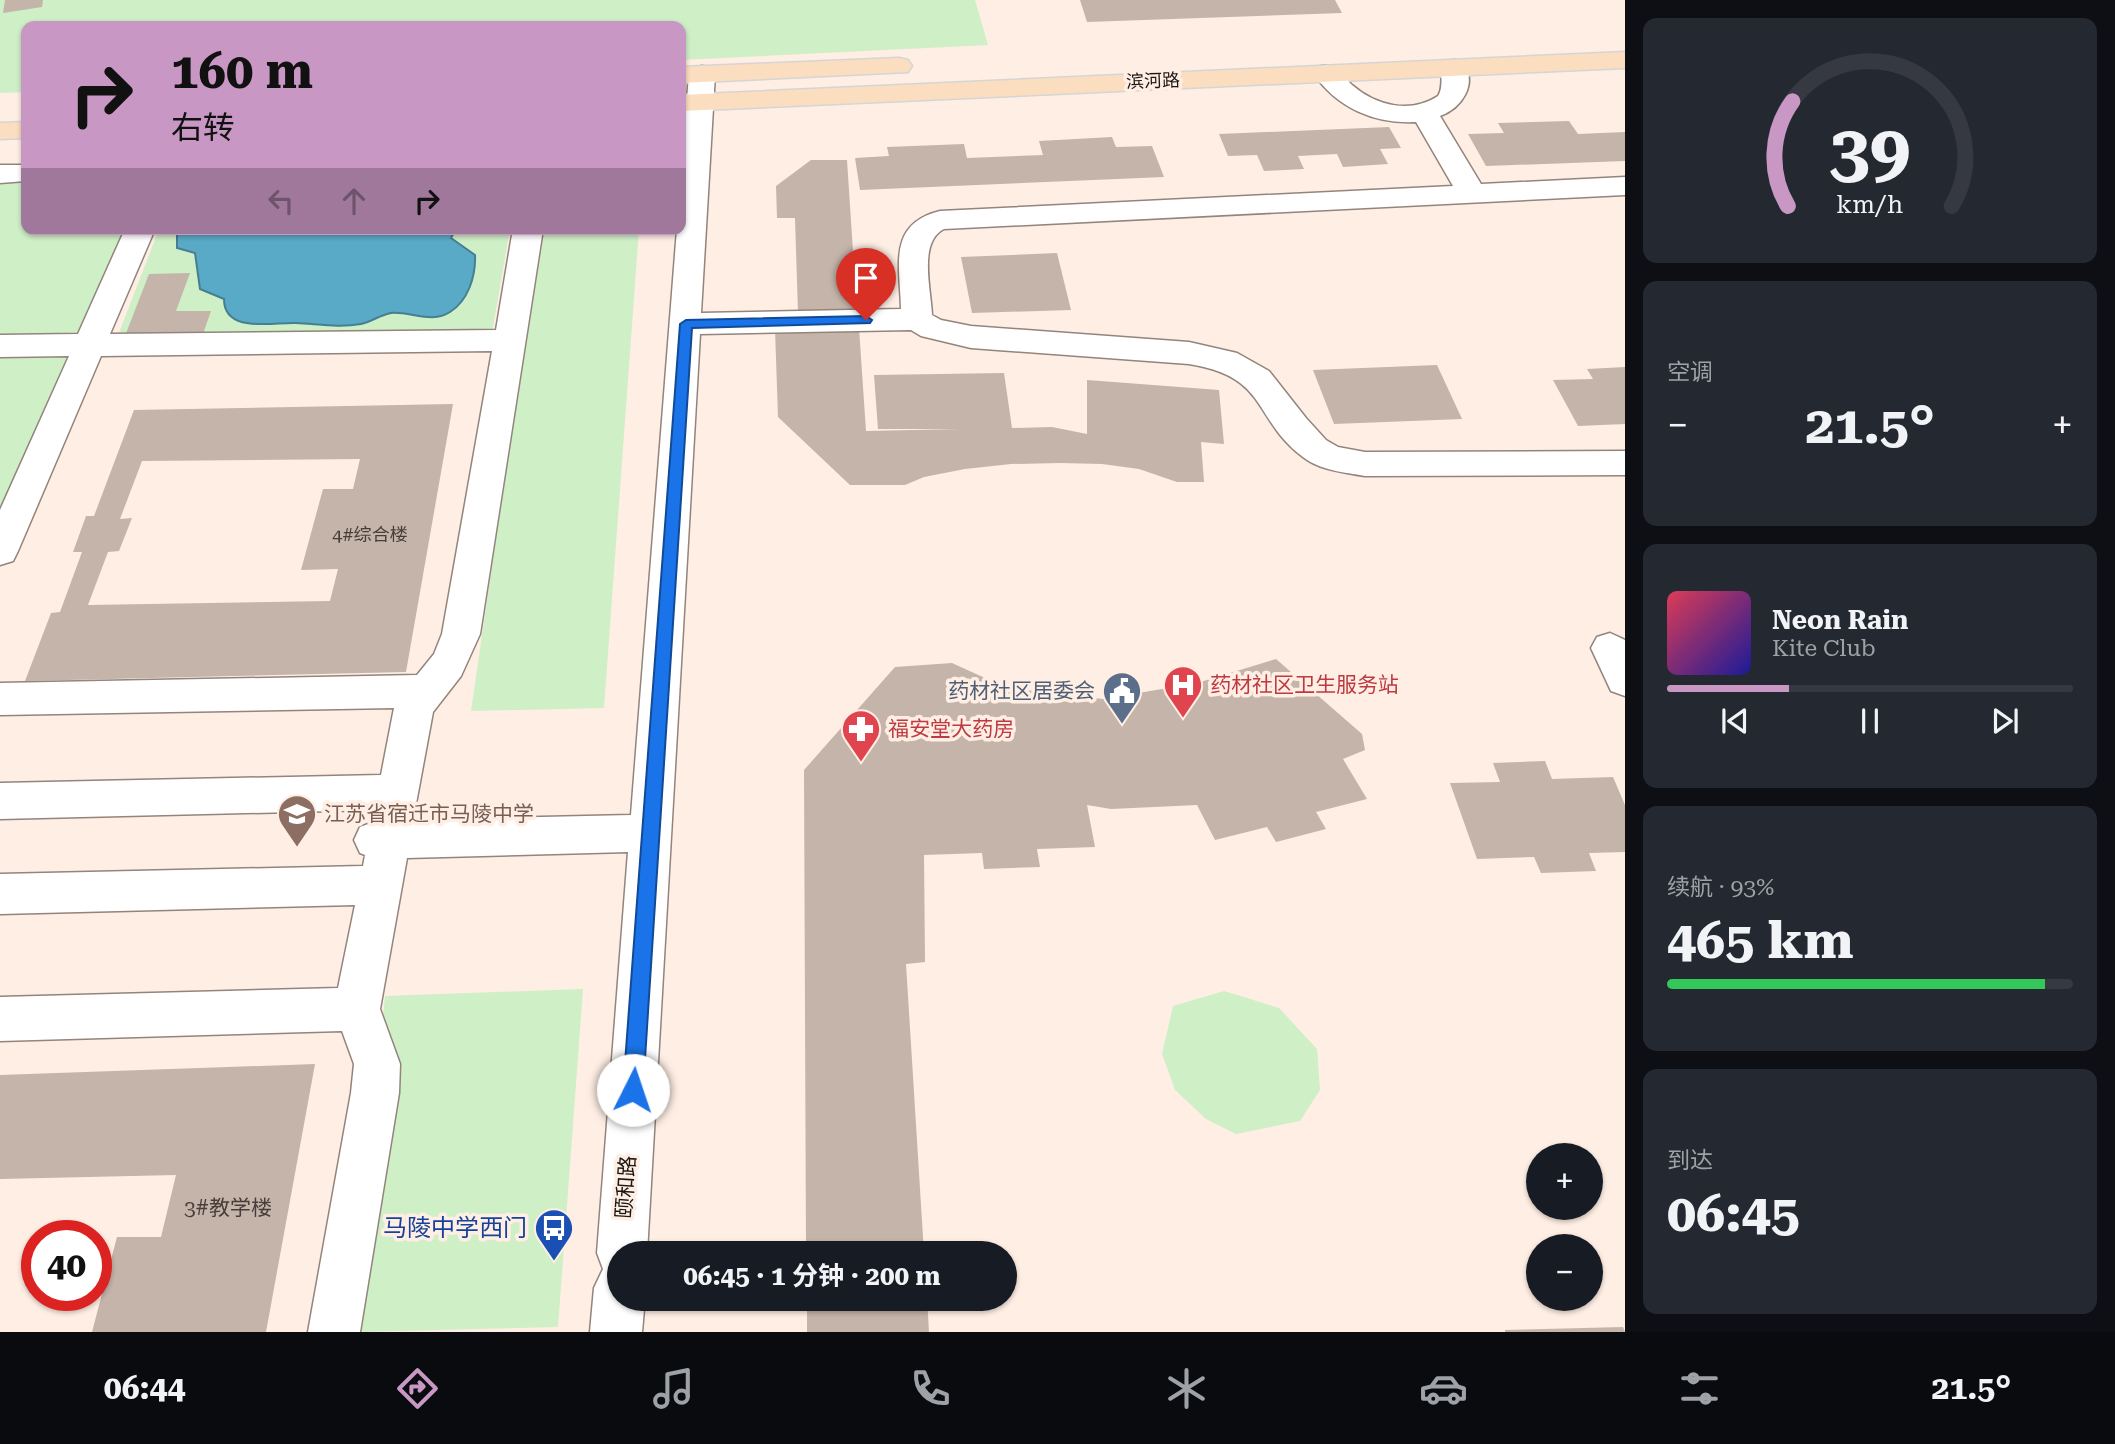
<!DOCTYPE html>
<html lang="zh">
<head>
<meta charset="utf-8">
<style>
	:root { --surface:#171b24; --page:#242831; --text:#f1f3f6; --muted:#9ea1a6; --line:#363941; --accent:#c897c4 }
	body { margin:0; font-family:"Roboto Serif","Noto Sans SC",serif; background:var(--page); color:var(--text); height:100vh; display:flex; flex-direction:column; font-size:26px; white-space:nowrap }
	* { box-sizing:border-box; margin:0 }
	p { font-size:23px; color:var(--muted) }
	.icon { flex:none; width:38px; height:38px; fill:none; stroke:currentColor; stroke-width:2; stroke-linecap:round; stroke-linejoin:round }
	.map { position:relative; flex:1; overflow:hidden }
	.drawer { display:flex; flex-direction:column; gap:18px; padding:18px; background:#0d0f14; width:490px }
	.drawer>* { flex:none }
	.banner { position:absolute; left:21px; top:21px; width:665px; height:214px; border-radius:14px; box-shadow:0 2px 5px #0004; background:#c897c4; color:#111; overflow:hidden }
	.tools { position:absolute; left:1526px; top:1143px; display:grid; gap:14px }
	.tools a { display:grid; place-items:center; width:77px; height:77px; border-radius:50%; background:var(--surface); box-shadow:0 2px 5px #0004; font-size:35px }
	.speed { position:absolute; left:21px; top:1220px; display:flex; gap:14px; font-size:35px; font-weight:700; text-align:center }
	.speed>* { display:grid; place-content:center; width:91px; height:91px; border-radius:50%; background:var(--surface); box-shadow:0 2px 5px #0004; line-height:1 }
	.speed .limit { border:10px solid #d22; background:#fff; color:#111 }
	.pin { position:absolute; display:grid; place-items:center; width:60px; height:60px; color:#fff; margin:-72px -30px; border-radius:50% 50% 50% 0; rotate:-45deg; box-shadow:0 0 7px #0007 }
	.pin .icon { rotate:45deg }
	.me { position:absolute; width:77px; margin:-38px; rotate:4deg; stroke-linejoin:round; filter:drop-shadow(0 0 5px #0008) }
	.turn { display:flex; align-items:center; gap:24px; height:147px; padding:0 35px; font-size:32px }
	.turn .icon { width:91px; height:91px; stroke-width:2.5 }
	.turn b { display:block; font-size:49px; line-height:60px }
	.lanes { display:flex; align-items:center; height:66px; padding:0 35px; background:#0003; justify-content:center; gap:35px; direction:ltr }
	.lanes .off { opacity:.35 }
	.big { font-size:52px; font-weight:700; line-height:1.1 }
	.drawer .card { flex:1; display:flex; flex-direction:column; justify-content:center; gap:10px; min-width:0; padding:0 24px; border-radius:14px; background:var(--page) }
	.drawer .dial { align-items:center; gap:0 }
	.dial svg { height:182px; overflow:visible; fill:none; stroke:var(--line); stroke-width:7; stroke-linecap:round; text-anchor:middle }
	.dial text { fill:var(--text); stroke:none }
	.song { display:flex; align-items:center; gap:21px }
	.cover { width:84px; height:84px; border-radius:10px; background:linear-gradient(135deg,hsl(350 70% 55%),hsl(240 70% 35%)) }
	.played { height:7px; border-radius:4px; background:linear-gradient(90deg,var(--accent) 30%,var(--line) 30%) }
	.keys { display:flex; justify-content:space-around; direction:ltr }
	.heat { display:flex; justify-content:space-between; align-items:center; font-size:38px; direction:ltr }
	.charge { height:10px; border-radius:5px; background:linear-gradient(90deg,#34c759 93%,var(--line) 0) }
	.trip { position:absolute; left:607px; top:1241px; width:410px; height:70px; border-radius:35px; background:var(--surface); box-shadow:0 2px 5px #0004; font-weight:700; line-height:70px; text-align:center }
	.dock { display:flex; height:112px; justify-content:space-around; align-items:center; background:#090b0e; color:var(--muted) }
	.dock .icon { width:49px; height:49px }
	.dock .active { color:var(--accent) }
	.dock b { font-size:32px; color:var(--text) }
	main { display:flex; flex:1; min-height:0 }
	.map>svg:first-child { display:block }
	.green { fill:#cfefc7 }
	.water { fill:#59aac6; stroke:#477e91; stroke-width:2 }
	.building { fill:#c4b4aa; fill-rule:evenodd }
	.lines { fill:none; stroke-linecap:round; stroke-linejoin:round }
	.minor-casing { stroke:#93847c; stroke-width:3 }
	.major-casing { stroke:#d6d5d5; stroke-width:3 }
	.minor { fill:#fff; fill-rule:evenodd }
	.major { fill:#fadebf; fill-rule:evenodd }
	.route { fill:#1a73e8; stroke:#114b97; stroke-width:2 }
	.labels { text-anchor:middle; stroke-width:7; stroke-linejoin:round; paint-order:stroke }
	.far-street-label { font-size:18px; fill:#1d1714; stroke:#feeee4 }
	.number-label { font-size:18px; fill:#473e3a }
	.health-label { font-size:21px; fill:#be3a42; stroke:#feeee4; text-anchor:start }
	.service-label { font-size:21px; fill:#4e5e75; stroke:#feeee4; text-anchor:end }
	.education-label { font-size:21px; fill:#785e54; stroke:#feeee4; text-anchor:start }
	.street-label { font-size:21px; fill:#1d1714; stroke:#feeee4 }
	.near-number-label { font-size:21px; fill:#473e3a }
	.near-transit-label { font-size:24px; fill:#164399; stroke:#feeee4; text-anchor:end }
</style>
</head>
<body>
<main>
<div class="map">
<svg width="1625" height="1332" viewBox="0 0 1625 1332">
	<rect width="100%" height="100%" fill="#feeee4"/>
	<g class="green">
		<polygon points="0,0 975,0 988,45 681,60 681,26 26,26 26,92 0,93"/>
		<polygon points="26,177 26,229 128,229 78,341 0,342 0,178"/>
		<polygon points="159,229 510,229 492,333 117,338"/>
		<polygon points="541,229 639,229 604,708 471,711"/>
		<polygon points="72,353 0,511 0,354"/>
		<polygon points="583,989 558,1327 353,1332 385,996"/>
		<polygon points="1224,991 1279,1008 1317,1049 1320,1090 1300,1121 1236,1134 1206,1119 1175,1090 1162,1054 1173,1006"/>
	</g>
	<path class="water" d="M177,229H456L451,238L475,255C476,276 468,301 450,312C432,324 410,311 391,313C380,315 371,322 361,324C339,328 318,324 296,323C273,322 224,334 224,299L200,289L195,253L177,248Z"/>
	<g class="building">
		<polygon points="5,0 43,0 42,7 3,13"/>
		<polygon points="1080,0 1335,0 1342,13 1087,22"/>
		<polygon points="1569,121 1578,134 1625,132 1625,161 1486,166 1468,134 1504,133 1498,123"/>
		<polygon points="1389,127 1401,148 1380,149 1388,164 1343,167 1337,154 1298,156 1304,169 1264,171 1257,155 1228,156 1219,134"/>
		<polygon points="1112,137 1116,147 1152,146 1164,177 860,190 855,158 889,156 887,147 964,144 967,158 1043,155 1039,141"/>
		<polygon points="811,160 847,160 857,312 798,313 795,218 777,218 776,186"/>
		<polygon points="1057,253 1071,310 972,313 961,257"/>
		<polygon points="190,273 176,311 211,311 203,334 125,336 149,274"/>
		<polygon points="859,328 866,431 960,429 878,429 874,375 1004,373 1012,428 1052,427 1087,434 1087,380 1219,390 1224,444 1201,442 1204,482 1177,482 1139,469 1102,464 1060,463 1011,464 965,469 924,477 905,485 850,485 778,417 775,329"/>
		<polygon points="1437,365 1462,419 1334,424 1313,370"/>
		<polygon points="1625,367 1625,424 1578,426 1553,380 1593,379 1587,369"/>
		<path d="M453,404L406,672L25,681L51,613L60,612L82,552H73L86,516H94L134,410ZM360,459L353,489H323L301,570L338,569L330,601L88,605L108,552L119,551L132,518L120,519L142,461Z"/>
		<polygon points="1276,659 1362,734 1365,750 1343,759 1367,799 1316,812 1326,829 1276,842 1267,827 1215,840 1197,805 1111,809 1087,805 1095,847 1037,849 1040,867 984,869 982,853 924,855 925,962 906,964 924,1253 806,1253 804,770 895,667 952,663 1007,688 1103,699 1197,683"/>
		<polygon points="1545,761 1552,779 1613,777 1625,805 1625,852 1589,853 1596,871 1541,873 1534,857 1477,859 1450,783 1500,782 1493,763"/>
		<polygon points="315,1064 266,1332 92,1332 117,1237 161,1237 176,1175 0,1179 0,1075"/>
		<polygon points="807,1298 927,1298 929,1332 807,1332"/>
		<polygon points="1623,1327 1625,1332 1505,1332 1505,1330"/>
	</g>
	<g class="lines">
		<g class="minor-casing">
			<g id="minor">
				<path d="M1454,60L1463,62C1478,84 1462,108 1440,116L1481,184L1625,177V195L944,229C918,242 931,289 932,315L941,320L971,326L1189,342L1237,353L1269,371L1306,418L1326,440L1338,447L1365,452L1625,451V475L1365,476C1344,472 1321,471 1303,457C1252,419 1270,377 1189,364L971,348L921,336L911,330L700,334L647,1253H620V1298H645L642,1332H590L594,1288L603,1269L597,1253L628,852L407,858L380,1009L400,1064L399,1093L360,1332H308L351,1093L354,1064L342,1031L0,1041V997L338,988L355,905L0,914V874L363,866L365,855L360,853L354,840L360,827L371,823L374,810L0,819V783L381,775L394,708L0,715V683L417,675L434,654L442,634L492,351L101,356L18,551L13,561L0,565V510L69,356L0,357V335L78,334L125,229H155L110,334L496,330L513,229H543L480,634L461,676L433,712L413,820L631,815L677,229H681V177L689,74L693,68L702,66L711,68L715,74L701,313L901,309C900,266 887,224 940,211L1453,186L1416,122C1374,124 1337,108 1313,73L1317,67C1322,66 1327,64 1333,67C1340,70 1346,79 1352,85C1376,106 1410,114 1438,96C1445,85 1438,73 1445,62Z"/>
				<polygon points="0,165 26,165 26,181 0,183"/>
				<polygon points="1610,633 1625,640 1625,696 1611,691 1591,648 1597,637"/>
			</g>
		</g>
		<g class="major-casing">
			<g id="major">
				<polygon points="1625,52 1625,68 681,111 681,95"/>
				<polygon points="899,58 908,60 912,66 908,72 681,83 681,67"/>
				<polygon points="26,122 26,138 0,139 0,123"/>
			</g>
		</g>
		<use href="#minor" class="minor"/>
		<use href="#major" class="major"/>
	</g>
	<polygon class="route" points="866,316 872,320 870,323 692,328 643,1090 640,1097 633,1100 626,1097 623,1090 680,324 686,320"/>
	<defs>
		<g id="hospital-pin" transform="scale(2.0125)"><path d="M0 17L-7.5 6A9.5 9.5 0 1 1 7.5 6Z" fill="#e0444e" stroke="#feeee4"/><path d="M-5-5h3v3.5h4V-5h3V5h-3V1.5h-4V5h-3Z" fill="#fff"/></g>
		<g id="civic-pin" transform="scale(2.0125)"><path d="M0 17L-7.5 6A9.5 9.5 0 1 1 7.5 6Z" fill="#5c6f8a" stroke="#feeee4"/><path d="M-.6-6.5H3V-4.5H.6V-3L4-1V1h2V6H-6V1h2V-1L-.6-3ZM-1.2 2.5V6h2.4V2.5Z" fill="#fff"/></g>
		<g id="pharmacy-pin" transform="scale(2.0125)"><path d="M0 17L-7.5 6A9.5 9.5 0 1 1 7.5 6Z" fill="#e0444e" stroke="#feeee4"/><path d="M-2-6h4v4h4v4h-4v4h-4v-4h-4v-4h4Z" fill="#fff"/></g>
		<g id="school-pin" transform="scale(2.0125)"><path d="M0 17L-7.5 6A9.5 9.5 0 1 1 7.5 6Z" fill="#8d6e63" stroke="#feeee4"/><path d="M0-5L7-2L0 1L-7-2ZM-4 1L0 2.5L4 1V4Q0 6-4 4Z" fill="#fff"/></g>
		<g id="bus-pin" transform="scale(2.0125)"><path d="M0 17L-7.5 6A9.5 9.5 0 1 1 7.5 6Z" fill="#1a4fb4" stroke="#feeee4"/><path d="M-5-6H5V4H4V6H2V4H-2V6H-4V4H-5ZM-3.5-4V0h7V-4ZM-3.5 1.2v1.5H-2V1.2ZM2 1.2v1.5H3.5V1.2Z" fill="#fff"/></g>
	</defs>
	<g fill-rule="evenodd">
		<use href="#hospital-pin" x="1183" y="685"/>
		<use href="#civic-pin" x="1122" y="691"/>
		<use href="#pharmacy-pin" x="861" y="729"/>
		<use href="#school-pin" x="297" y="814"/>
		<use href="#bus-pin" x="554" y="1228"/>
	</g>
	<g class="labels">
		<g class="far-street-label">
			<text transform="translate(1153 81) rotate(-2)" y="6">滨河路</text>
		</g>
		<g class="number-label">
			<text x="370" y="541">4#综合楼</text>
		</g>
		<g class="health-label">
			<text x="1210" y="692">药材社区卫生服务站</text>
			<text x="888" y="736">福安堂大药房</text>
		</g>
		<g class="service-label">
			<text x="1095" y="698">药材社区居委会</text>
		</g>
		<g class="education-label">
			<text x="324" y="821">江苏省宿迁市马陵中学</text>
		</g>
		<g class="street-label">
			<text transform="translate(626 1187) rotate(-86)" y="7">颐和路</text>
		</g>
		<g class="near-number-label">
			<text x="228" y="1215">3#教学楼</text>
		</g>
		<g class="near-transit-label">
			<text x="527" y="1236">马陵中学西门</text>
		</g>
	</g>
</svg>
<div class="tools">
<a>+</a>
<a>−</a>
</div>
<div class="speed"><div class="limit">40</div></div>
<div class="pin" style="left:866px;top:320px;background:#d93025"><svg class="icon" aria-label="arrive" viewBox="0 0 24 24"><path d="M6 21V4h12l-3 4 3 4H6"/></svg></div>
<svg class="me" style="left:633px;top:1090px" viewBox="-20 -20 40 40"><circle r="19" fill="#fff"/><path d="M0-13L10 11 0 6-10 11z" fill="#1a73e8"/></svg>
<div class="trip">06:45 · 1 分钟 · 200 m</div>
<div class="banner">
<div class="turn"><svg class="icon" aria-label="right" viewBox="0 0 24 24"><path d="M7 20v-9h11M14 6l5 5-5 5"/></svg><div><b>160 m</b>右转</div></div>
<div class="lanes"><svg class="icon off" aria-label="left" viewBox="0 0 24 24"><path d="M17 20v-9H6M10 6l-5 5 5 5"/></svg><svg class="icon off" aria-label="ahead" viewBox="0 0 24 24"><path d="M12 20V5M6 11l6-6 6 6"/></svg><svg class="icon" aria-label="right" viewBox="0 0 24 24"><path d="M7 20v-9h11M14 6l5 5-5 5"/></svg></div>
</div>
</div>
<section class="drawer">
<div class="card dial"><svg viewBox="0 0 100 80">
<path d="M14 69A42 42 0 1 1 86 69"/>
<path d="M14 69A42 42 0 0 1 16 23" stroke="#c897c4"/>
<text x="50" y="56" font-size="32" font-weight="700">39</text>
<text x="50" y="72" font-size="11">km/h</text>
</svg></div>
<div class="card"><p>空调</p>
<div class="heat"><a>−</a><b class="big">21.5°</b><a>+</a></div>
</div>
<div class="card">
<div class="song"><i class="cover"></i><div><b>Neon Rain</b><p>Kite Club</p></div></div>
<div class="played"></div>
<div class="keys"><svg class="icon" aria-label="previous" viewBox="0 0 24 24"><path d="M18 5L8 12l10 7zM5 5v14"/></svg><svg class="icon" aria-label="pause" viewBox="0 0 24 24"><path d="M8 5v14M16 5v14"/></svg><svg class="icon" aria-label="next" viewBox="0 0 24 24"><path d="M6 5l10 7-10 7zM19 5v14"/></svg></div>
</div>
<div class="card"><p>续航 · 93%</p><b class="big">465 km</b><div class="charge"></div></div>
<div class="card"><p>到达</p><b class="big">06:45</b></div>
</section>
</main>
<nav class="dock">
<b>06:44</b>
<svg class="icon active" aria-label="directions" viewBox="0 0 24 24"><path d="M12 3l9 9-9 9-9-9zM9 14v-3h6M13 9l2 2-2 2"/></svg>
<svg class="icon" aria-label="music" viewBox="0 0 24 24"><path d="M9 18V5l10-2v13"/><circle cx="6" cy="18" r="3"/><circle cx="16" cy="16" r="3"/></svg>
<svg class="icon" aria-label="phone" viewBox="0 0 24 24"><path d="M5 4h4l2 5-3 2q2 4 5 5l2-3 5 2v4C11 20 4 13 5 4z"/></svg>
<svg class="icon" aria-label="climate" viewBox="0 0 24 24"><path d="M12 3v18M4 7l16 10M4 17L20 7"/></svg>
<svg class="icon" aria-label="car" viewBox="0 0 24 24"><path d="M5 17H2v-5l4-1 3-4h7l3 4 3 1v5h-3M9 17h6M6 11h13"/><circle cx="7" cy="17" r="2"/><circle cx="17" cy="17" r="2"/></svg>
<svg class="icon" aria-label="filters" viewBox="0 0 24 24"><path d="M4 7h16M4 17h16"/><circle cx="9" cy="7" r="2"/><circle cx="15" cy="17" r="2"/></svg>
<b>21.5°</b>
</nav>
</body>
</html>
